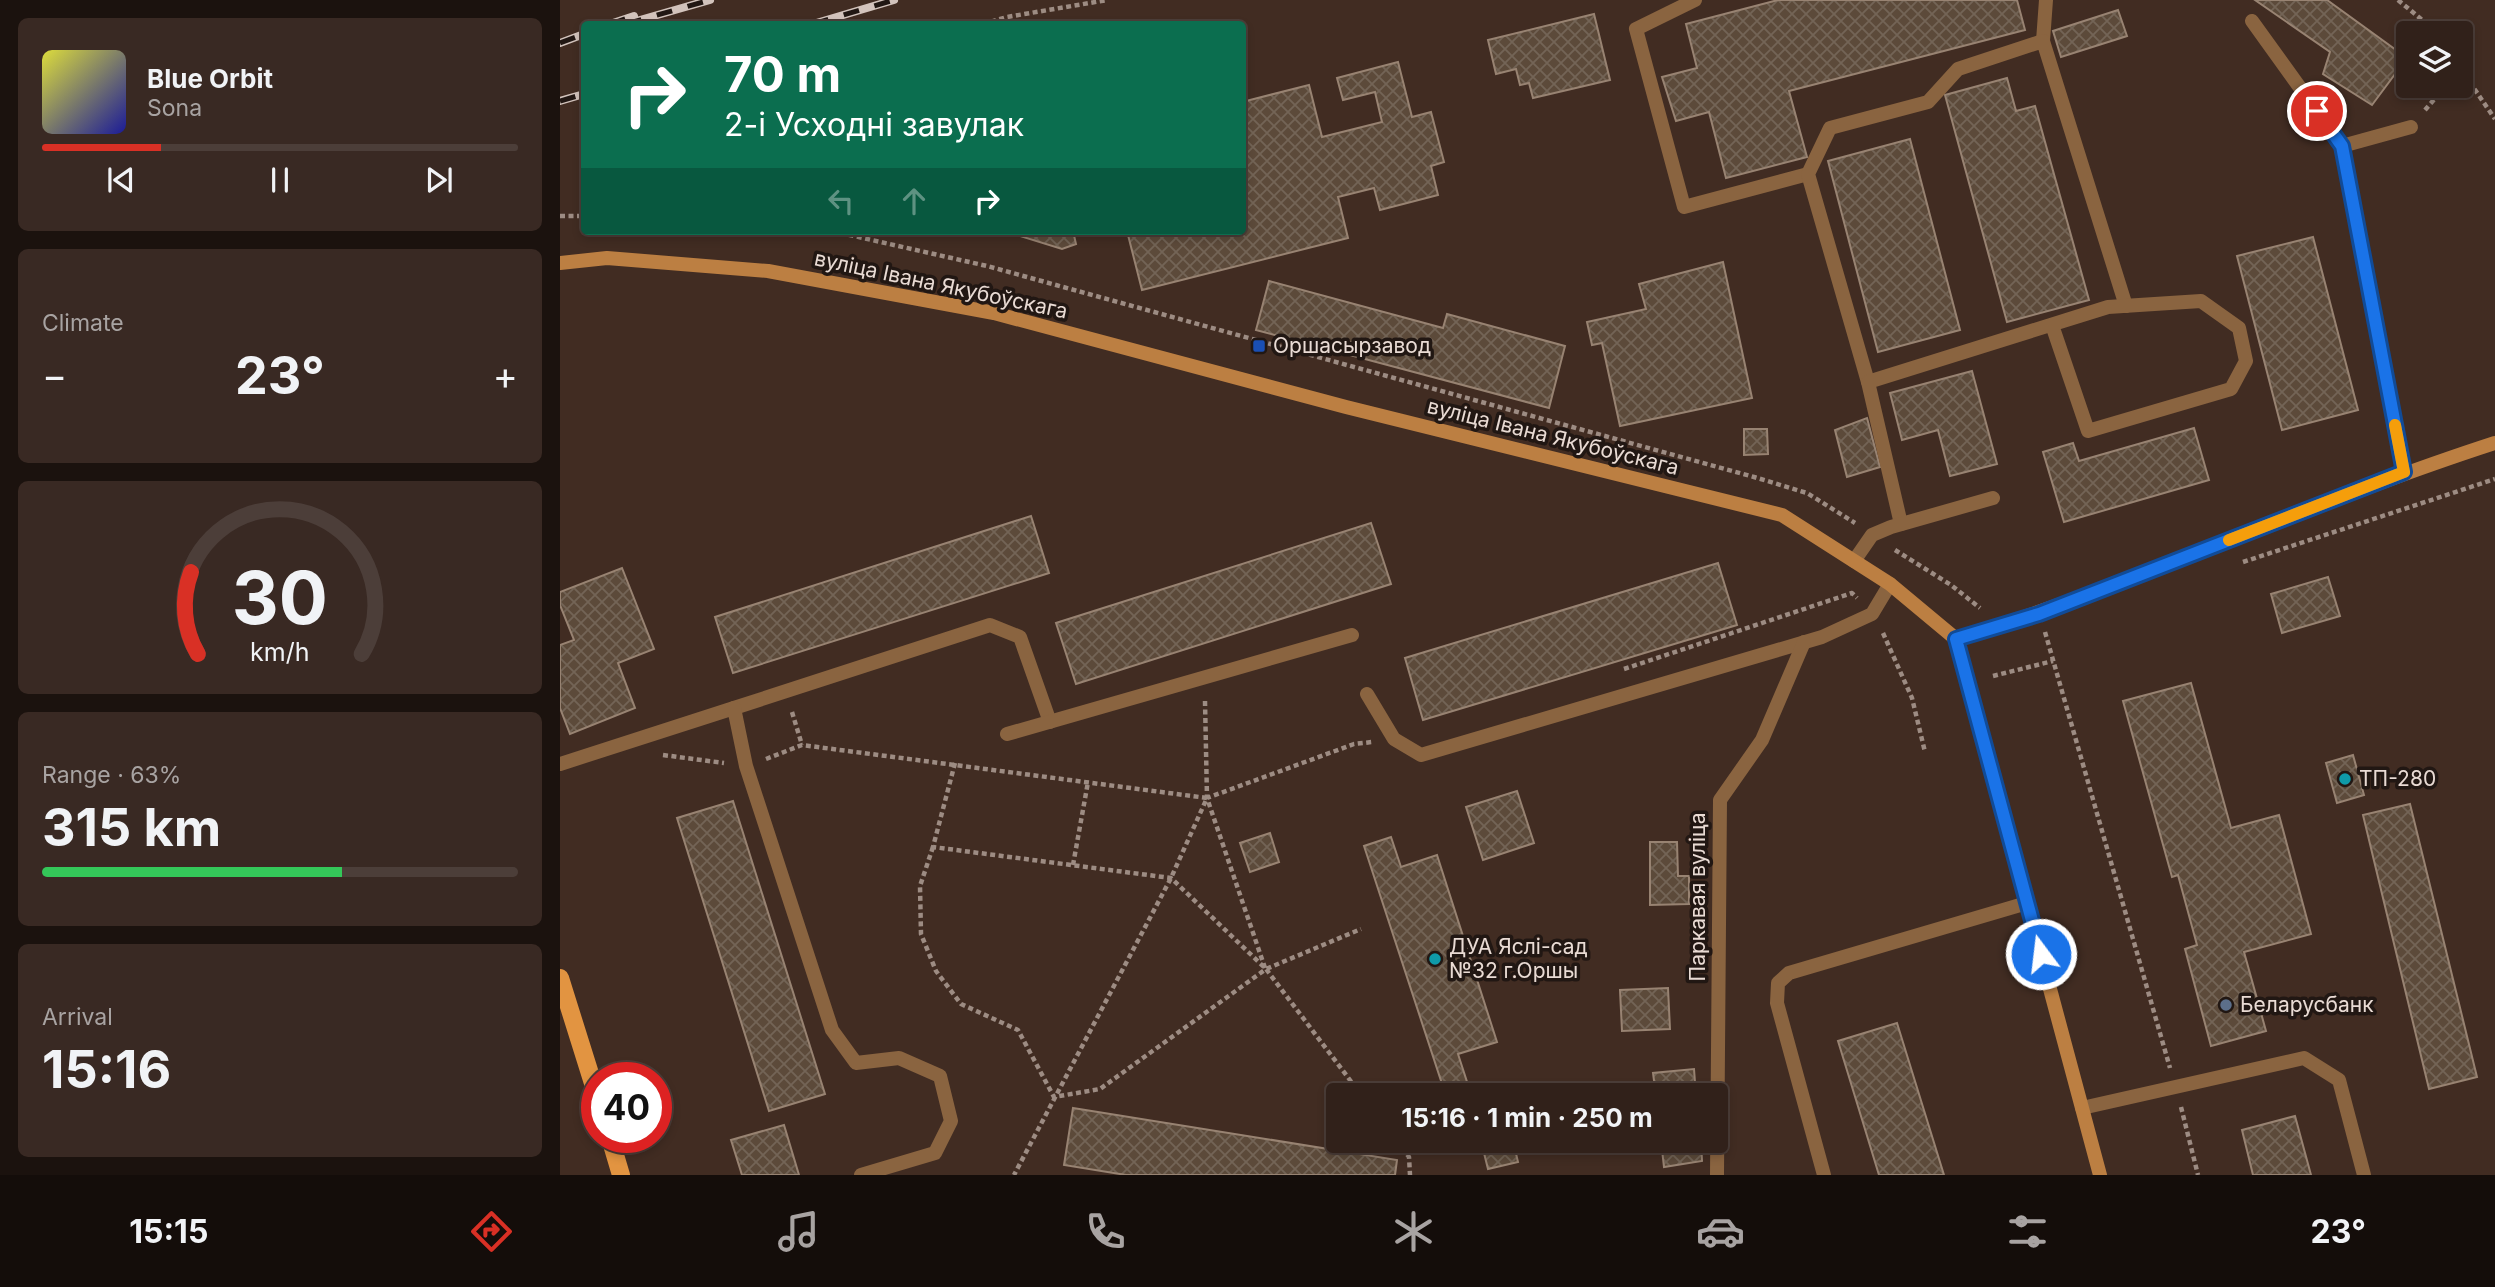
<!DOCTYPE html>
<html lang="en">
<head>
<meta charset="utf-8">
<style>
	:root { --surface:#31211a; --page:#392923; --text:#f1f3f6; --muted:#a8a3a2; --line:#4c3e39; --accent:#d93025 }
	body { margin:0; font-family:Inter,sans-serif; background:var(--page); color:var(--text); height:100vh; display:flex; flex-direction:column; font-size:26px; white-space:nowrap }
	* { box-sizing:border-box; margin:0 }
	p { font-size:23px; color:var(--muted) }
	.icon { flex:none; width:38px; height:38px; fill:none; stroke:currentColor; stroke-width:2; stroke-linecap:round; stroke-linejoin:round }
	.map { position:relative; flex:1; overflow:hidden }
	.sheet { display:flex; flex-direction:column; gap:18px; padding:18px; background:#1b120e; width:560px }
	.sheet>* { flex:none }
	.banner { position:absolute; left:21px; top:21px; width:665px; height:214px; border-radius:7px; box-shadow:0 4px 10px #0003,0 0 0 2px var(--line); background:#0b6e4f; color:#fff; overflow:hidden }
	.controls { position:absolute; left:1836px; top:21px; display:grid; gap:14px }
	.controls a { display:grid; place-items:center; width:77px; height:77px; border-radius:7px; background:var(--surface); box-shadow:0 4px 10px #0003,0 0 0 2px var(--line); font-size:35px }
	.speed { position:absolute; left:21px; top:1062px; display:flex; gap:14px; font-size:35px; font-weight:700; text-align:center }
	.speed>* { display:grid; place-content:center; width:91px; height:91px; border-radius:50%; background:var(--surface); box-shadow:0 4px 10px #0003,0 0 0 2px var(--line); line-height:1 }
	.speed .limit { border:10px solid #d22; background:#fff; color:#111 }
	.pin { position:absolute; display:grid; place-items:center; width:60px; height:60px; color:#fff; margin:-30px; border:4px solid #fff; border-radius:50%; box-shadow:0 2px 7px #0007 }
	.me { position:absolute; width:77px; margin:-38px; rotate:345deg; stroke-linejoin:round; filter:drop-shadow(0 0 5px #0008) }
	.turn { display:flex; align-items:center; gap:24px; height:147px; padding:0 28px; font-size:32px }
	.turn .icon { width:91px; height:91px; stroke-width:2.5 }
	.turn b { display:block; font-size:49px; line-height:60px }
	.lanes { display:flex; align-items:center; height:66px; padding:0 28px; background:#0003; justify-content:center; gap:35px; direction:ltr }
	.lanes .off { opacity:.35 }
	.big { font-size:52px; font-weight:700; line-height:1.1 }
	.sheet .tile { flex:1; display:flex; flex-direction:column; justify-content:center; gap:10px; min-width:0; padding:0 24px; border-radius:10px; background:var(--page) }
	.sheet .dial { align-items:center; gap:0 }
	.dial svg { height:182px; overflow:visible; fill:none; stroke:var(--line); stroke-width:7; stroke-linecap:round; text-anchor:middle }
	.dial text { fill:var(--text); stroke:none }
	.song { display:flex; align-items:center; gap:21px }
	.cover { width:84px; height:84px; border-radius:10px; background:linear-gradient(135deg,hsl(60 70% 55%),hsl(240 70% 35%)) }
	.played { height:7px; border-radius:4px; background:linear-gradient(90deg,var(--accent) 25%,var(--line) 25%) }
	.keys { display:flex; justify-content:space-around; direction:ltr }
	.heat { display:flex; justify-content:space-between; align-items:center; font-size:38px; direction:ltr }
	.charge { height:10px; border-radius:5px; background:linear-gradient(90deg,#34c759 63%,var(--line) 0) }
	.trip { position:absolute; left:766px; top:1083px; width:402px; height:70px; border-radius:7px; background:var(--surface); box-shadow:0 4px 10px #0003,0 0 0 2px var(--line); font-weight:700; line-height:70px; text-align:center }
	.menu { display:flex; height:112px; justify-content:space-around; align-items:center; background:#140d0a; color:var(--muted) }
	.menu .icon { width:49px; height:49px }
	.menu .current { color:var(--accent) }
	.menu b { font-size:32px; color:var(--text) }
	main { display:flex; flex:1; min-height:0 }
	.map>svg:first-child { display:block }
	.building { fill:url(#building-cross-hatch); stroke:#988372; stroke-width:2 }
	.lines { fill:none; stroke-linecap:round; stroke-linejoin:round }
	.path { stroke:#9d8c83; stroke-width:4.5; stroke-dasharray:5 3.5; stroke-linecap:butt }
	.lane { stroke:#8a6440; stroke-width:14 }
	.street { stroke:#8a6440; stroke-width:14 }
	.secondary { stroke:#bc7f42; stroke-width:14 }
	.primary { stroke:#e29441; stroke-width:18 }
	.rail-casing { stroke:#d2c3bc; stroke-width:8 }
	.rail { stroke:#211713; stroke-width:5; stroke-dasharray:16; stroke-linecap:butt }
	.route-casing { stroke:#114b97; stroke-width:18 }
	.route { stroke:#1a73e8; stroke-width:12 }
	.slow { stroke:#f59e0b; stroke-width:12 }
	.transit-dot { fill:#1a4fb4; stroke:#211713; stroke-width:2.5 }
	.culture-dot { fill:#0f9aa8; stroke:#211713; stroke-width:2.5 }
	.service-dot { fill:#5c6f8a; stroke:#211713; stroke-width:2.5 }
	.labels { text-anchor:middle; stroke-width:7; stroke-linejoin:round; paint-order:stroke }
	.street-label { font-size:21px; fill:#e9dbd4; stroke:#211713 }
	.poi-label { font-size:21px; fill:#e9dbd4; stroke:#211713; text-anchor:start }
</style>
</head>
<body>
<main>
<section class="sheet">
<div class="tile">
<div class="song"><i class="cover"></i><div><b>Blue Orbit</b><p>Sona</p></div></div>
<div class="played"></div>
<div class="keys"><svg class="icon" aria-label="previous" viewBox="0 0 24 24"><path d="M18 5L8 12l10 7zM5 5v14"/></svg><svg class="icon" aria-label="pause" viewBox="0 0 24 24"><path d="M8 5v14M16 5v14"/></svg><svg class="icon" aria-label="next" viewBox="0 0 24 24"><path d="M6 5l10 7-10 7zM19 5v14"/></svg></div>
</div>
<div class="tile"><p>Climate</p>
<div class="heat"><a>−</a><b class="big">23°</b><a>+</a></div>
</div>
<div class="tile dial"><svg viewBox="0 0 100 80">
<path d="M14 69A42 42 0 1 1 86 69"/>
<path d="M14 69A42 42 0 0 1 11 33" stroke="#d93025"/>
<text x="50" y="56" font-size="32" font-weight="700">30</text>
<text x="50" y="72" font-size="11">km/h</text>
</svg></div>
<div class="tile"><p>Range · 63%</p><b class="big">315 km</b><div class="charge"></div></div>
<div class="tile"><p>Arrival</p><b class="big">15:16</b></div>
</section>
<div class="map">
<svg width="1935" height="1175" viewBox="0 0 1935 1175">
	<defs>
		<pattern id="building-cross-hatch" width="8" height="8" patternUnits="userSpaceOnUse" patternTransform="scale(1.75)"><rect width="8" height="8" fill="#5c4a3a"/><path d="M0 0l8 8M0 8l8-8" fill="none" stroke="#736456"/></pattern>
	</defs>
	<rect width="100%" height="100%" fill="#412c22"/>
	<g class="building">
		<polygon points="1218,0 1457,0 1465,30 1229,91 1247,157 1166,178 1149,112 1116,121 1102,77 1137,68 1126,24"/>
		<polygon points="1695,0 1767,0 1847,58 1812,105 1763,74 1770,52"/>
		<polygon points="1558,10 1567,36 1501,57 1493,31"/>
		<polygon points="1034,14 1050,80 973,98 969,83 960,85 956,69 936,74 928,40"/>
		<polygon points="838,62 852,117 871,112 884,162 871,166 878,195 820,210 814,188 778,197 788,238 582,290 567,231 682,231 682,102 749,85 762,137 822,122 815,92 783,100 777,78"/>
		<polygon points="1447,78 1456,111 1475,106 1529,300 1447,322 1385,95"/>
		<polygon points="1350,139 1400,330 1318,352 1268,161"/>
		<polygon points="444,231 513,231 516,244 502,249"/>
		<polygon points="1753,237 1798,410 1722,430 1677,256"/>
		<polygon points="1163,262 1192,398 1060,426 1042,343 1032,345 1027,322 1086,309 1079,284"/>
		<polygon points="709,281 883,328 887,314 1005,346 989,408 696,330"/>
		<polygon points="1412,371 1437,464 1390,476 1378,430 1342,440 1330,393"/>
		<polygon points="1307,418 1320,467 1287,477 1275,430"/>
		<polygon points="1634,428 1649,480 1504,522 1483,452 1513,443 1519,461"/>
		<polygon points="1184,429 1207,429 1208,454 1184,455"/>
		<polygon points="471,516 489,573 173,673 155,617"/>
		<polygon points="811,523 831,584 516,684 496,623"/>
		<polygon points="1158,563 1177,625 863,720 845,658"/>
		<polygon points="62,568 94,649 58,663 75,708 10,734 0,708 0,645 14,640 0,605 0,592"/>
		<polygon points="1768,577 1780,616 1722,633 1711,594"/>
		<polygon points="1631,683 1671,828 1719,815 1751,934 1684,952 1706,1031 1651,1046 1625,949 1637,945 1618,875 1612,877 1563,701"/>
		<polygon points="1793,755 1804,795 1777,803 1766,763"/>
		<polygon points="957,791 974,843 923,860 906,807"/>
		<polygon points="173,801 265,1094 209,1111 117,818"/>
		<polygon points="1850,804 1917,1077 1869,1089 1803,815"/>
		<polygon points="710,833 719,862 690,872 680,843"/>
		<polygon points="831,837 841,867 877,855 937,1042 898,1054 908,1085 885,1093 804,846"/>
		<polygon points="1090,842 1117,842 1118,876 1129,876 1129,904 1090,905"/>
		<polygon points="1108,988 1110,1029 1062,1031 1060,990"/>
		<polygon points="1337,1023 1384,1175 1319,1175 1278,1041"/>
		<polygon points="1134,1069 1136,1096 1096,1096 1093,1073"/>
		<polygon points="513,1108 837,1160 835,1175 566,1175 504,1165"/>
		<polygon points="1735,1116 1751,1175 1693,1175 1682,1130"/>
		<polygon points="224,1125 239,1175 182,1175 171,1140"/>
		<polygon points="921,1141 953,1141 958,1162 928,1169"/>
		<polygon points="1101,1141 1141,1141 1142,1161 1104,1167"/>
	</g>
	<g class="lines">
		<g class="path">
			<polyline points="1838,0 1878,33"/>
			<polyline points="423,24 447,17 547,0"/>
			<polyline points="1900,68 1935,119"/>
			<polyline points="1865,110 1886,86"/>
			<polyline points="0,216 24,216"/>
			<polyline points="272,231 427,266 1194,477 1247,493 1295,523"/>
			<polyline points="1335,550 1391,585 1420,608"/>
			<polyline points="1683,562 1935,479"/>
			<polyline points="1485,632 1610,1068"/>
			<polyline points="1323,633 1352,698 1365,752"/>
			<polyline points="1064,669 1292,593 1297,598"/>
			<polyline points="1433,676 1493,661"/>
			<polyline points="645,701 647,798"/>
			<polyline points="232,712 242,745"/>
			<polyline points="103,755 164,763"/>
			<polyline points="206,759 242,745 647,798 611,878 454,1175"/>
			<polyline points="395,763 373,847 611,878 706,969 801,929"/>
			<polyline points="373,847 360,886 361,934 376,971 401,1004 458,1030 494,1097 540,1089 706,969 802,1096"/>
			<polyline points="513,865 528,782"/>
			<polyline points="705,968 647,798 794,744 812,742"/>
			<polyline points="1621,1107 1638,1175"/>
			<polyline points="837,1141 849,1157 850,1175"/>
		</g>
		<g class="lane">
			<polyline points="1135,0 1076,29 1124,207 1248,174"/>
			<polyline points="1692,21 1782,146 1844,472"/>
			<polyline points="1483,41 1486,0"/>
			<polyline points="1782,146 1851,127"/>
			<polyline points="1308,382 1248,174 1270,128 1368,102 1398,69 1483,41 1566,306"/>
			<polyline points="1341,524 1308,382 1548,307 1641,301 1679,328 1686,361 1671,389 1528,431 1492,325"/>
			<polyline points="1294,561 1312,535 1331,527 1433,498"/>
			<polyline points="807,694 834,739 861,755 1262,637 1312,614 1330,584"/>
			<polyline points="174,708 430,625 460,637 490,722"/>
			<polyline points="447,734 792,635"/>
			<polyline points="0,764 174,708 186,766 272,1030 296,1063 339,1058 380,1076 391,1121 375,1153 301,1175"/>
			<polyline points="1522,1108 1744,1058 1779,1080 1804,1175"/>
			<polyline points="1264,1175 1217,1003 1218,983 1229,973 1467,903"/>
		</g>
		<polyline class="street" points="1157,1175 1160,800 1202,740 1244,642"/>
		<g class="secondary">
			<polyline points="0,263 47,258 208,271 434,313 786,407 1222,515 1330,584 1396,639 1540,1175"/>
			<path d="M1396,639C1579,583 1753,502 1935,443"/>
		</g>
		<g class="primary">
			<polyline points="0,978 37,1096"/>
			<polyline points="50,1138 61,1175"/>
		</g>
		<g class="rail-casing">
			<g id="rail">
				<polyline points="50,24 74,16"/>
				<polyline points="66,24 150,0"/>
				<polyline points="253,24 334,0"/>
				<polyline points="0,43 24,34"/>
				<polyline points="0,101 24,94"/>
			</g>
		</g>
		<use href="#rail" class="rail"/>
	</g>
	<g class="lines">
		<g class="route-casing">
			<polyline id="route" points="1481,954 1396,639 1479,614 1844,472 1782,146 1757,111"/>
		</g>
		<use href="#route" class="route"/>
		<polyline class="slow" points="1669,540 1844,472 1835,425"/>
	</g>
	<rect class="transit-dot" x="692" y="339" width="14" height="14" rx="3.5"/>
	<g class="culture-dot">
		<circle cx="1785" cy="779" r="7"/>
		<circle cx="875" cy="959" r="7"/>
	</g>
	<circle class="service-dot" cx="1666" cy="1005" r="7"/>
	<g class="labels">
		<g class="street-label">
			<text transform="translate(381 285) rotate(12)" y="7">вуліца Івана Якубоўскага</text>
			<text transform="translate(993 437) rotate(14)" y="7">вуліца Івана Якубоўскага</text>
			<text transform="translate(1138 897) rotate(-90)" y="7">Паркавая вуліца</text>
		</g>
		<g class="poi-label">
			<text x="713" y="353">Оршасырзавод</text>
			<text x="1799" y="786">ТП-280</text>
			<text x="889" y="954">ДУА Яслі-сад<tspan x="889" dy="24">№32 г.Оршы</tspan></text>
			<text x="1680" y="1012">Беларусбанк</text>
		</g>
	</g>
</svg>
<div class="controls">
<a><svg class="icon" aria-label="layers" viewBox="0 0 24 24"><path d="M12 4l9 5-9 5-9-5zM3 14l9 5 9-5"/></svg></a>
</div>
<div class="speed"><div class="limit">40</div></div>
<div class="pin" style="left:1757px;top:111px;background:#d93025"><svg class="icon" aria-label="arrive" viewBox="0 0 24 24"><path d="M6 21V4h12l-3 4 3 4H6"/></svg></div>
<svg class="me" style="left:1481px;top:954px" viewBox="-20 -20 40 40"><circle r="17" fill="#1a73e8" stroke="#fff" stroke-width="3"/><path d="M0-11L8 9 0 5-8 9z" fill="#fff"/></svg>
<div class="trip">15:16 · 1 min · 250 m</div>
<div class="banner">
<div class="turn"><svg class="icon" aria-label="right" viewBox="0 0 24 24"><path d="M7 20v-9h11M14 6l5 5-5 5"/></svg><div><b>70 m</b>2-і Усходні завулак</div></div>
<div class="lanes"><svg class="icon off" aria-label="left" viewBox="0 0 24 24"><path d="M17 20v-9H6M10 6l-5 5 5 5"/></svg><svg class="icon off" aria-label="ahead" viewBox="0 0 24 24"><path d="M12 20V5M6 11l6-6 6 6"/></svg><svg class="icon" aria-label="right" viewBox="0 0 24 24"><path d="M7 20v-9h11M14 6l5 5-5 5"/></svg></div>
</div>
</div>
</main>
<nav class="menu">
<b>15:15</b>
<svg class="icon current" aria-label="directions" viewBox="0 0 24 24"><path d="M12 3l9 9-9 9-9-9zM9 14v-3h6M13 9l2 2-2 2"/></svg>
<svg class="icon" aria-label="music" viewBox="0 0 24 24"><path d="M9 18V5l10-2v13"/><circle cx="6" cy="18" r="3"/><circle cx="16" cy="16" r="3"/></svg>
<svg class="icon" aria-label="phone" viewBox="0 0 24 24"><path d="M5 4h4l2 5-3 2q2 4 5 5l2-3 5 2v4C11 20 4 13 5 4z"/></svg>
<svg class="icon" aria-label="climate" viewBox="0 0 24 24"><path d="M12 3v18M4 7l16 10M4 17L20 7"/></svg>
<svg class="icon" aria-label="car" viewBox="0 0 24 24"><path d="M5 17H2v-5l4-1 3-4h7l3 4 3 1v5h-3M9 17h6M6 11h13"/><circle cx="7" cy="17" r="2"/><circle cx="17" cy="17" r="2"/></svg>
<svg class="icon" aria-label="filters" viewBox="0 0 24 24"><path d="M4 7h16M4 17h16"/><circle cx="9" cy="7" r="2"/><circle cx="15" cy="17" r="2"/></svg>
<b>23°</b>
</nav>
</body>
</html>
